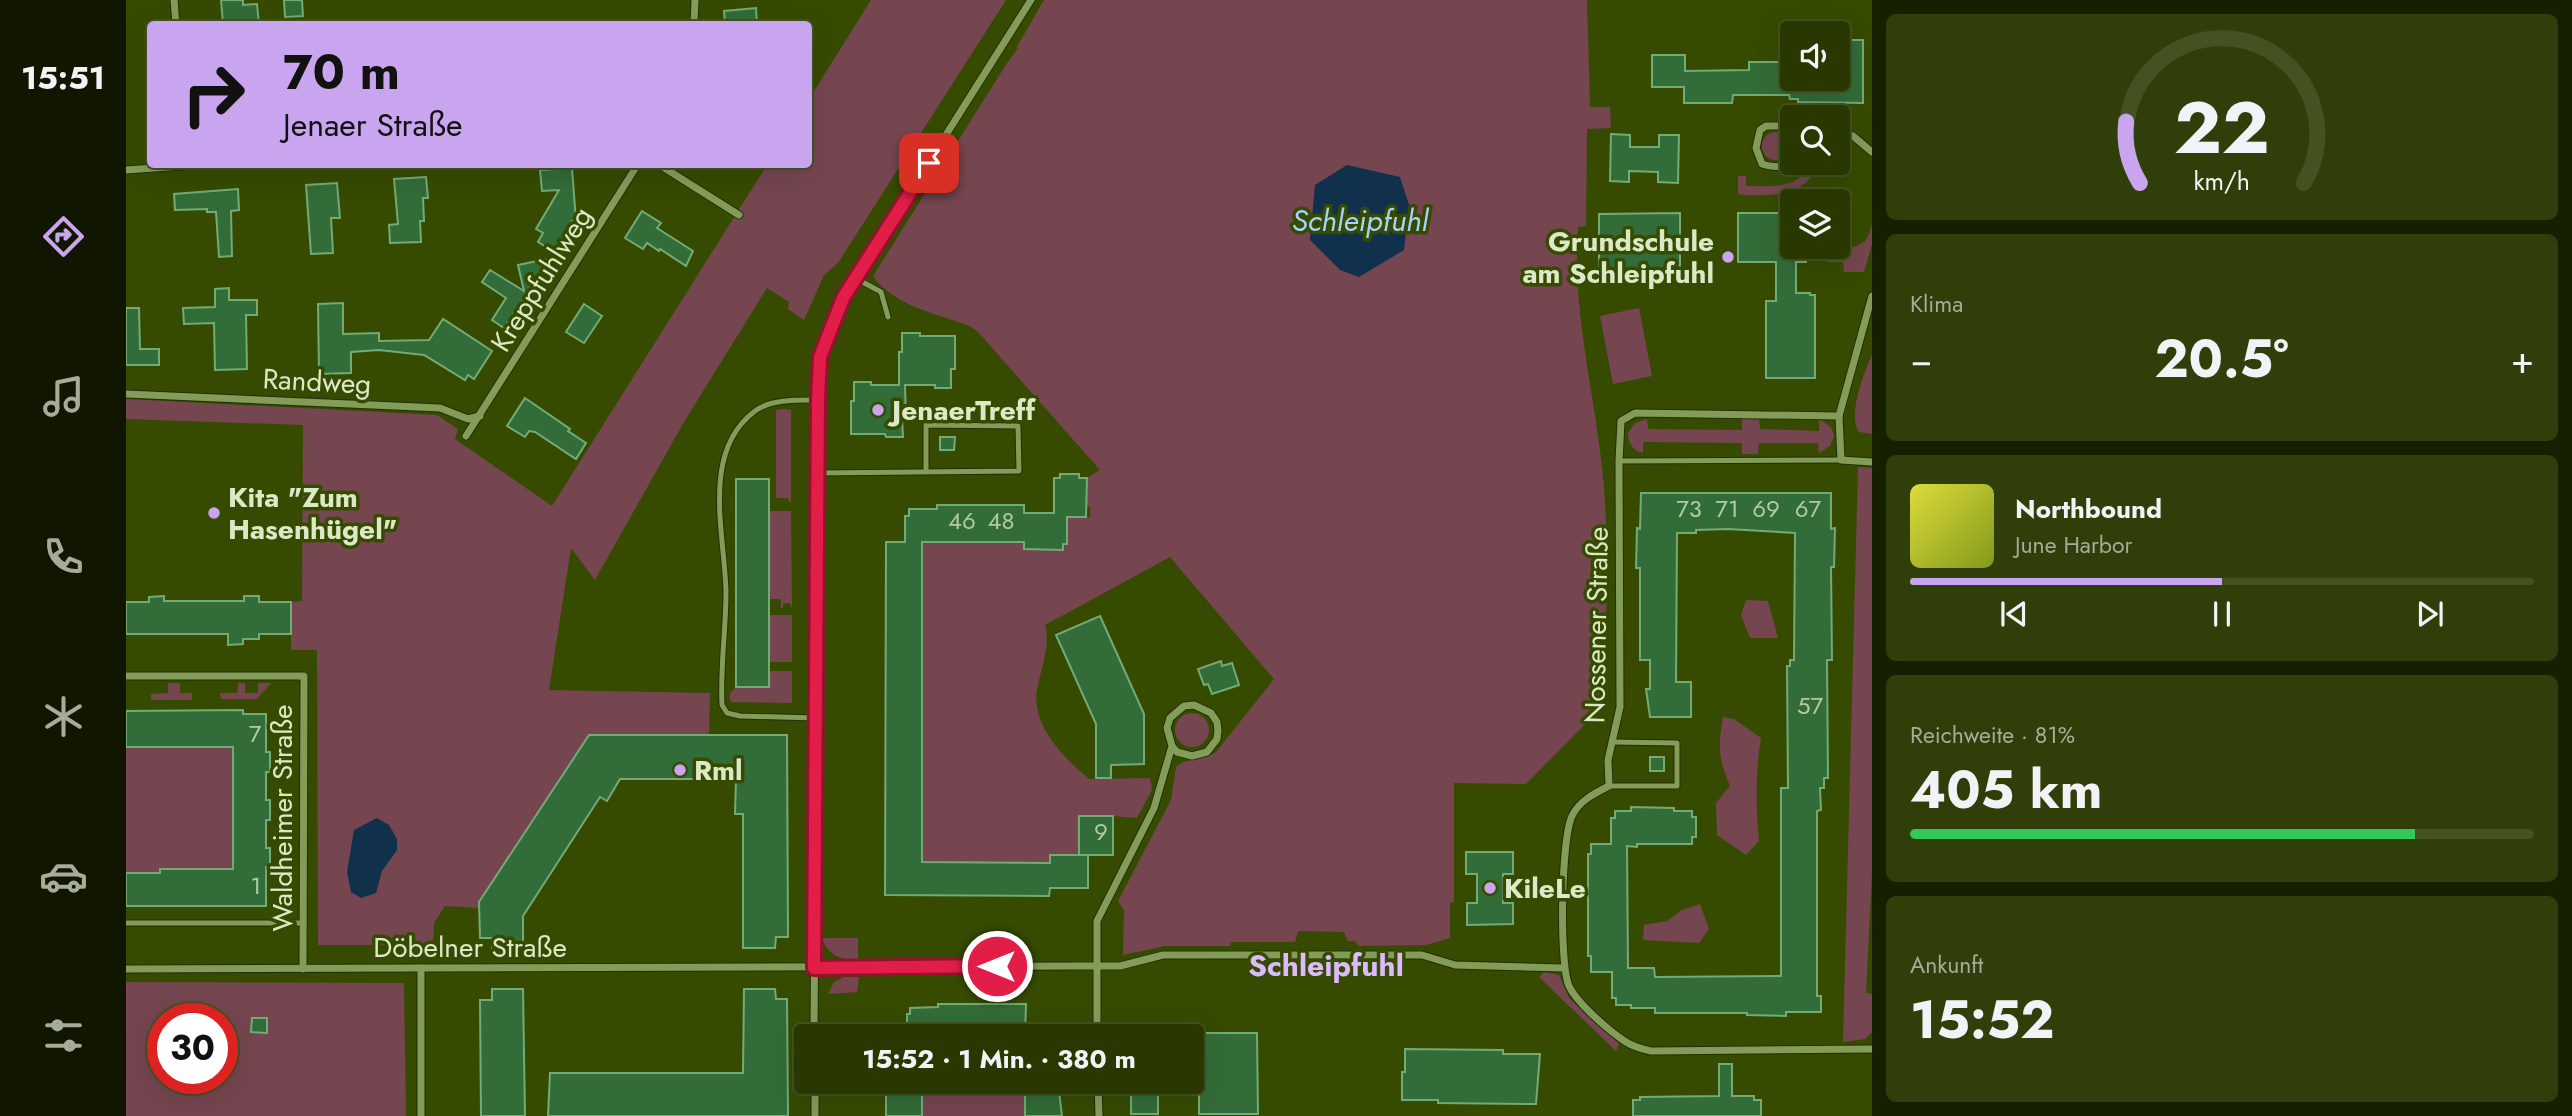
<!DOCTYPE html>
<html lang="de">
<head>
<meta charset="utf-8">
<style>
	:root { --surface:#283800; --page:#303f0a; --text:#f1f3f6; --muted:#a5ac99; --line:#445222; --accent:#c8a5ee }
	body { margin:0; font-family:Jost,sans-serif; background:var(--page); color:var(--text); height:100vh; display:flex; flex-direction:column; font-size:26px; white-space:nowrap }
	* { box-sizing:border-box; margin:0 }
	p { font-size:23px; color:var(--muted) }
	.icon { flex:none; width:38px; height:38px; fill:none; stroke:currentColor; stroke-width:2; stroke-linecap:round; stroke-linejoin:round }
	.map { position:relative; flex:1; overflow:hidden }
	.side { display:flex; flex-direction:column; gap:14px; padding:14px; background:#161f00; width:700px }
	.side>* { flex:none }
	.top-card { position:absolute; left:21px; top:21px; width:665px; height:147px; border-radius:7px; box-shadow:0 7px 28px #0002,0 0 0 2px var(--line); background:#c8a5ee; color:#111; overflow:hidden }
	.buttons { position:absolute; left:1654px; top:21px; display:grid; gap:14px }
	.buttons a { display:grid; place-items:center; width:70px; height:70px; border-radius:7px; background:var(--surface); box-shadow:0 7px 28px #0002,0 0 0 2px var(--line); font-size:35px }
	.speed { position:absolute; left:21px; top:1003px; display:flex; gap:14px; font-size:35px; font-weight:700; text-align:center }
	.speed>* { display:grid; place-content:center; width:91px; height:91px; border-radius:50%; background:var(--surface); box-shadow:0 7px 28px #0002,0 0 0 2px var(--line); line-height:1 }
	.speed .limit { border:10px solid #d22; background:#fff; color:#111 }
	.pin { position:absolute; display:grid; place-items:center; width:60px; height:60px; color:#fff; margin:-30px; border-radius:14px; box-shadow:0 4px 10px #0006 }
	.me { position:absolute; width:77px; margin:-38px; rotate:270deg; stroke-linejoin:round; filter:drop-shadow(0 0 5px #0008) }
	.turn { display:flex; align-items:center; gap:24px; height:147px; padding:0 21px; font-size:32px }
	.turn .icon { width:91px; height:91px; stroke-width:2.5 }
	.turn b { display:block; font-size:49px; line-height:60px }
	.big { font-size:52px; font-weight:700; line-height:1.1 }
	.side .widget { flex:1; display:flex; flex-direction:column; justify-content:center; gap:10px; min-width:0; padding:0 24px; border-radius:10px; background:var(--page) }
	.side .dial { align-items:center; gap:0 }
	.dial svg { height:182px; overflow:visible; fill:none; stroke:var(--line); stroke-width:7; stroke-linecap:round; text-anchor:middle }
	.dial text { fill:var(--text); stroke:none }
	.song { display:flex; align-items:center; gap:21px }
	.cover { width:84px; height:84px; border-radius:10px; background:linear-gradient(135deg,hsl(60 70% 55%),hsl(70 70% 35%)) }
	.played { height:7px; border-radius:4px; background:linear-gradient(90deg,var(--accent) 50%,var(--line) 50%) }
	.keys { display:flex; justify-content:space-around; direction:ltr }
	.heat { display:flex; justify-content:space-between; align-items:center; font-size:38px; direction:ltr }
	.charge { height:10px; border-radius:5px; background:linear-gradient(90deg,#34c759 81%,var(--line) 0) }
	.trip { position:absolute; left:668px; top:1024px; width:410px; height:70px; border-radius:7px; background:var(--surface); box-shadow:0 7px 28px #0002,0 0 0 2px var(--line); font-weight:700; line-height:70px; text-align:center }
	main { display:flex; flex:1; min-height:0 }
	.tab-bar { display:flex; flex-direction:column; width:126px; justify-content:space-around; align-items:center; background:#101600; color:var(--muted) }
	.tab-bar .icon { width:49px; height:49px }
	.tab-bar .active { color:var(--accent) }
	.tab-bar b { font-size:32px; color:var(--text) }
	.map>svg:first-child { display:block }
	.green { fill:#754650; fill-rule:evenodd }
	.water { fill:#10304b }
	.building { fill:#326c38; stroke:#72ab76; stroke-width:2 }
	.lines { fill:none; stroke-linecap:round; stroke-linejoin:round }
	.service-casing { stroke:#222e0b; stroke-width:7 }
	.minor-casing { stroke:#222e0b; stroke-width:9 }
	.service { stroke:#839d59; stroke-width:5 }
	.minor { stroke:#839d59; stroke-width:7 }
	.route-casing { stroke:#92132f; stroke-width:18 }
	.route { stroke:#e11d48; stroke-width:12 }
	.poi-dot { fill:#c8a5ee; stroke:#364b00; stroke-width:2.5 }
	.labels { text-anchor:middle; stroke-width:7; stroke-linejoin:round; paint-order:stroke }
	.number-label { font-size:24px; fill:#b1caa2 }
	.poi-label { font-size:28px; font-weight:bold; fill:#dbe9c6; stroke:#364b00; text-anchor:start }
	.street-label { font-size:28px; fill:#dbe9c6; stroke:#364b00 }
	.water-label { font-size:30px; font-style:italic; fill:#a3d3fe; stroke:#364b00 }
	.neighbourhood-label { font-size:30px; font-weight:bold; fill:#dbbaff; stroke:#364b00 }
</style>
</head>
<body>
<main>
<nav class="tab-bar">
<b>15:51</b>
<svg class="icon active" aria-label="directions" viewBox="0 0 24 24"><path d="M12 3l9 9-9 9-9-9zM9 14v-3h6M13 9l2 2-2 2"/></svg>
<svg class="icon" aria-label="music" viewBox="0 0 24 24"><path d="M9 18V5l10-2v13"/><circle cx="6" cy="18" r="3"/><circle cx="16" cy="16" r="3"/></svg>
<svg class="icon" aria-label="phone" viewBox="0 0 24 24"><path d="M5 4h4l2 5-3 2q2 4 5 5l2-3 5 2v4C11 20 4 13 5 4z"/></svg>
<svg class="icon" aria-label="climate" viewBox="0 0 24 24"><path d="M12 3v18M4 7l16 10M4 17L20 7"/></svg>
<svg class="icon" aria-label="car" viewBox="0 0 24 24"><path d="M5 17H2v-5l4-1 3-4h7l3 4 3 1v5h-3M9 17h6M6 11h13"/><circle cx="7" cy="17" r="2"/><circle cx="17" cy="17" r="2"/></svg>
<svg class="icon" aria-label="filters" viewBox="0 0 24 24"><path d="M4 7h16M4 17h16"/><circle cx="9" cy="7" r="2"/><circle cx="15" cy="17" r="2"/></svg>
</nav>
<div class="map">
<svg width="1746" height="1116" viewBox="0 0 1746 1116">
	<rect width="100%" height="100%" fill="#364b00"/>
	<g class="green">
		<polygon points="745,0 880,0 712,263 698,275 678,320 662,309 663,302 641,288 558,422 469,580 445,548 423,690 584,693 583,735 463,735 353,902 353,908 319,906 308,923 307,945 192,945 191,650 165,650 165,602 176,601 177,425 0,419 0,399 311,415 332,429 329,439 426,506 641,165 682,164 683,99"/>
		<path d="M918,0H1461L1464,107H1484L1485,128L1461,129L1460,226L1452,227C1445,320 1474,410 1479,502C1483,569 1479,638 1478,705L1400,784L1328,783V902L1324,903V938L1300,945L1233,946L1229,941H1222L1218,932L1172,931L1169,942H1105L1104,946H1039L997,955L998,910L992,901L1045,800L1050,767C1061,757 1076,762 1090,752L1148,679L1044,557L919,625C925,645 915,668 911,689C905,726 938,758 963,779L1024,778L1026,790L1011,818L987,816L953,855H924V863L792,862L796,861V852H792L796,833V644L792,542H898V549L937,550V517H964V507H960L961,478L974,470L852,332L844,326C811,314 768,306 747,276L881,63L893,47L890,48Z"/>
		<circle cx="1650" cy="146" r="14"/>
		<path d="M1687,163H1694C1682,188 1666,193 1640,195C1630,195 1621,196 1612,194V176H1620V186C1648,186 1671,190 1687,163Z"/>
		<path d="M1746,223V244L1738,272H1718L1717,262H1701V247H1712V240L1723,248C1739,245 1743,238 1746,223Z"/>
		<polygon points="1513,308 1526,376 1487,384 1474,316"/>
		<path d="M1746,355V434L1733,432C1721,415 1738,373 1746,355Z"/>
		<polygon points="659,409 665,410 665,502 663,502 662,498 650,498 650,410"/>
		<path d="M1521,419L1522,429L1616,430V419H1633L1634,429L1693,431V419L1705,427L1708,436L1704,446L1693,453L1692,443H1633L1632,454H1616V443L1517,442V453C1507,451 1502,443 1502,433L1509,423Z"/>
		<polygon points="1732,467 1746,468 1746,871 1740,993 1746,994 1746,1032 1739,1039 1717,1042"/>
		<polygon points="643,511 665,511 666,608 664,603 657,603 657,608 655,608 655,599 643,599"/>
		<polygon points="1620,600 1642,601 1652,638 1624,638 1615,615"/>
		<rect x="643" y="615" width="23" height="47"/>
		<polygon points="643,671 666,671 666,703 606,702 604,700 604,693 610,687 643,687"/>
		<polygon points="42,683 54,683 54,693 66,693 66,700 25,700 25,694 42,693"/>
		<polygon points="112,683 119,683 119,693 132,693 132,683 145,683 131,699 95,699 94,693 111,693"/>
		<circle cx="1066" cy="730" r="17"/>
		<path d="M1597,717L1608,719L1635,738C1629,772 1630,807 1633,841L1620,855L1591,835L1590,803L1604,786C1592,758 1592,746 1597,717Z"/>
		<polygon points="0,747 113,747 114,873 34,869 34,873 0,873"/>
		<polygon points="1574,904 1583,929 1573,943 1517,940 1518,925 1541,921 1556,910"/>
		<path d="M696,938H732V960C715,960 702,956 696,938Z"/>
		<polygon points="1418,972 1433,975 1443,998 1493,1044 1490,1051 1413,977"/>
		<polygon points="718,977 733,977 731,992 702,994 708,982"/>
		<path d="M0,982L278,983L280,1116H0ZM37,1018H96V1078H37Z"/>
		<polygon points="796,1082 899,1082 899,1116 797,1116 797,1107 792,1107 792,1089 796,1088"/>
	</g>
	<g class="water">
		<polygon points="1221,165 1274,177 1283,205 1278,250 1233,277 1214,270 1184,240 1189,185"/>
		<polygon points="251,818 263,825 271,839 271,850 256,871 250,893 235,898 225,892 221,872 228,830"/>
	</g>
	<g class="building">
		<polygon points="95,0 117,0 117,5 131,4 133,24 97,24"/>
		<polygon points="158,0 176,0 177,16 159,17"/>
		<polygon points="630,8 631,24 599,24 598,11"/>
		<polygon points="1712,40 1737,40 1737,103 1672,102 1672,99 1664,99 1663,95 1607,95 1606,103 1558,103 1558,87 1526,87 1526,55 1559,55 1559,71 1623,70 1623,62 1666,62 1666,79 1712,79"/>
		<polygon points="1485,134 1504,135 1504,147 1533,147 1533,135 1553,135 1552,183 1532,182 1532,172 1503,171 1503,182 1484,181"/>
		<polygon points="446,168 450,221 446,221 428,252 412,242 417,233 410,229 433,190 416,191 414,170"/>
		<polygon points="300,177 302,198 297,198 298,221 294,221 295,242 264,243 263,225 272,224 268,179"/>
		<polygon points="211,183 214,218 205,218 207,253 185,254 180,185"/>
		<polygon points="112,189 113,210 105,211 106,256 93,257 90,212 81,212 81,209 49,210 48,194"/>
		<polygon points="516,211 535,223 531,228 567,251 560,266 534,249 533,251 521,243 517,249 499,238"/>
		<polygon points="1554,213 1554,272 1473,272 1473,214"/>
		<polygon points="1612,213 1666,213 1666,247 1680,247 1680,262 1670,262 1670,293 1684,293 1684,295 1689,295 1689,378 1640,378 1640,301 1650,301 1650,262 1612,262"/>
		<polygon points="425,258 378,328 366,320 380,298 356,282 364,270 398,291 392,265"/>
		<polygon points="103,288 103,300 131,300 131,315 120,315 121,369 89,370 88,323 58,324 57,308 89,307 89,289"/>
		<polygon points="217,303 217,334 253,333 253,341 303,340 317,319 366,351 348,379 342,375 339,380 298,355 253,350 225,352 225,373 193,374 192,304"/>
		<polygon points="458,304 476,316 458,343 440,332"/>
		<polygon points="0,308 13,308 14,349 33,349 33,365 0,365"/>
		<polygon points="776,333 794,333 794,336 829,336 829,369 825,369 825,388 809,388 809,385 779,385 780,418 776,418 777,437 760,437 759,434 725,434 725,401 728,401 728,382 745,382 745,385 773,385 773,352 776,352"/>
		<polygon points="399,398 444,429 442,431 460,443 450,459 409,432 403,431 399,437 381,426"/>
		<polygon points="814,437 829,437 828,450 814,450"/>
		<polygon points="934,474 953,474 953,478 961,478 960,517 941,517 941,544 937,544 937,550 898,549 898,542 796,542 796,862 924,863 924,855 962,855 962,888 924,888 923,896 759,895 760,542 779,542 779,516 783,516 783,509 811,509 811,505 898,505 898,513 928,513 928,478 934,478"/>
		<rect x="610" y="479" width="33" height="208"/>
		<polygon points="1515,493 1705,493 1705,529 1709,528 1708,567 1705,567 1706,660 1701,660 1702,778 1698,778 1698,788 1694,788 1695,810 1691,811 1691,996 1695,996 1695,1012 1660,1012 1660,1016 1621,1015 1621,1013 1529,1013 1529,1008 1505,1008 1505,1005 1490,1005 1490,998 1486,998 1486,972 1465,972 1465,956 1462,956 1462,854 1465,854 1465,844 1485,844 1485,818 1489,818 1489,811 1505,811 1505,807 1548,808 1548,811 1566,811 1566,817 1570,817 1570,837 1566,837 1566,844 1511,844 1511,847 1501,846 1502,968 1528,968 1529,977 1655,976 1655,788 1662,788 1661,666 1664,666 1664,660 1668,660 1669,533 1602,529 1570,530 1570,533 1551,533 1550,682 1565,682 1565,717 1524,717 1520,689 1524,689 1524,660 1514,660 1514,568 1510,568 1511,528 1514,529"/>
		<polygon points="38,596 38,601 118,601 118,596 133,596 133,602 165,602 165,634 133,634 133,639 117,639 117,644 102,645 102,634 0,634 0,602 23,602 23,597"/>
		<polygon points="974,616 1018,714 1018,764 985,765 985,778 970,778 970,724 930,635"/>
		<polygon points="1095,661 1096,666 1106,663 1113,685 1086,694 1082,684 1078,685 1072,669"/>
		<polygon points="117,710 117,714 140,714 140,752 144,752 144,772 140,772 140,800 144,800 144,820 140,820 140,848 144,848 144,867 140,867 140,906 0,906 0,873 34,873 34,869 107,869 107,747 0,747 0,711"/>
		<polygon points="463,735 661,735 662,937 650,937 649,948 617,948 617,814 609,814 610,779 494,779 481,801 474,797 397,916 397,948 366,949 366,938 354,938 353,902"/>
		<rect x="1524" y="757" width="14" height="14"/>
		<rect x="953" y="816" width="34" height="39"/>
		<polygon points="1340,852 1387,852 1387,874 1377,874 1377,903 1387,903 1387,924 1341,925 1341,903 1351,903 1351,874 1340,874"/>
		<polygon points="366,989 397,989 399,1116 355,1116 354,1000 366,1000"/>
		<polygon points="618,989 649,989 650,999 661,999 662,1116 422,1116 424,1073 617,1073"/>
		<polygon points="812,1004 900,1004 899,1036 784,1036 784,1034 781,1034 781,1014 784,1014 784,1008 812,1007"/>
		<polygon points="126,1018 141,1018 141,1033 125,1032"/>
		<polygon points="1073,1033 1131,1033 1132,1114 1073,1114"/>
		<polygon points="1279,1049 1377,1050 1377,1054 1414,1054 1410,1104 1312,1103 1312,1100 1276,1100 1276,1072 1279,1072"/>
		<polygon points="1593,1064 1606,1064 1606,1096 1628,1096 1628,1100 1635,1100 1635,1116 1507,1116 1507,1100 1514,1100 1514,1097 1593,1096"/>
		<rect x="760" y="1082" width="36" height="34"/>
		<polygon points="899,1082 932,1082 936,1116 899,1116"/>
		<rect x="1005" y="1082" width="27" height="32"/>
	</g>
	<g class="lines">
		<g class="service-casing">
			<g id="service">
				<polyline points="731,279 755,292 762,317"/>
				<polyline points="1493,461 1715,460"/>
				<polyline points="691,473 893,471 892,426 800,425 800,471"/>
				<path d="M690,718L614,716L601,713L596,705C594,667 600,630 600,592C599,535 574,452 629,411C645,399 672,400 692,400"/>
				<polyline points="1483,786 1551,786 1551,743 1487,742"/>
				<polyline points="0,923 178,923"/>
			</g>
		</g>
		<g class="minor-casing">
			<g id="minor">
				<polyline points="48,0 50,24"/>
				<polyline points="568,24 569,0"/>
				<path d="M1666,126H1640L1634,130L1630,148L1636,164C1647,168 1657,168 1666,160"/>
				<polyline points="1712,128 1727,136 1746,152"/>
				<polyline points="532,164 613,215"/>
				<polyline points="0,170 83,164"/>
				<polyline points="1746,296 1713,416 1715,460 1746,462"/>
				<polyline points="0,394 314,408 342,419 354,416"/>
				<path d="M1713,416L1509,413L1495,421L1493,461L1494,707L1482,760L1483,786C1469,793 1453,801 1446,816C1435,839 1433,963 1443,986C1451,1003 1483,1031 1500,1042C1508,1047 1516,1049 1525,1051L1746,1049"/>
				<polyline points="340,436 512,164"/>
				<polyline points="0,676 178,676 177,969"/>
				<polyline points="295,968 295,1116"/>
				<polyline points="0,969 949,966 994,966 1037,955 1296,955 1329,965 1438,968"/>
				<polyline points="688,1036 692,400 694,357 717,298 905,0"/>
				<polyline points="971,1036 971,921 1028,808 1046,746 1041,728 1044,718 1058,706 1068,705 1085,713 1091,722 1092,731 1091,739 1081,752 1066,756 1051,752 1046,746"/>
				<polyline points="689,1082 689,1116"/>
				<polyline points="972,1082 973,1116"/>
			</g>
		</g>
		<use href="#service" class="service"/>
		<use href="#minor" class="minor"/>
	</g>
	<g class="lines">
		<g class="route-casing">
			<polyline id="route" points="803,163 717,298 694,357 692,400 688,968 871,966"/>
		</g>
		<use href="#route" class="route"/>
	</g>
	<g class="poi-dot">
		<circle cx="1602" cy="257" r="7"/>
		<circle cx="752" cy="410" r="7"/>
		<circle cx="88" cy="513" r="7"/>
		<circle cx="554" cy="770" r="7"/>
		<circle cx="1364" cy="888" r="7"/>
	</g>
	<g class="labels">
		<g class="number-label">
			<text x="1563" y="517">73</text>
			<text x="1601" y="517">71</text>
			<text x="1640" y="517">69</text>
			<text x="1682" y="517">67</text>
			<text x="836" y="529">46</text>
			<text x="875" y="529">48</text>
			<text x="1684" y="714">57</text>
			<text x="129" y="742">7</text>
			<text x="975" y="840">9</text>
			<text x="130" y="894">1</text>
		</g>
		<g class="poi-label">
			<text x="1588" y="251" text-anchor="end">Grundschule<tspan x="1588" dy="32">am Schleipfuhl</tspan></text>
			<text x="766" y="420">JenaerTreff</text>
			<text x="102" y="507">Kita "Zum<tspan x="102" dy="32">Hasenhügel"</tspan></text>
			<text x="568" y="780">Rml</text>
			<text x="1378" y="898">KileLe</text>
		</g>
		<g class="street-label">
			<text transform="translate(415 279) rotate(-58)" y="10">Kreppfuhlweg</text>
			<text transform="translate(191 381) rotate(3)" y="10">Randweg</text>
			<text transform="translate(1470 625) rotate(-89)" y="10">Nossener Straße</text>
			<text transform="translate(156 818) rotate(-90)" y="10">Waldheimer Straße</text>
			<text x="344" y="957">Döbelner Straße</text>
		</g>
		<g class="water-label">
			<text x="1234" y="231">Schleipfuhl</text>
		</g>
		<g class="neighbourhood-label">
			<text x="1200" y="976">Schleipfuhl</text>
		</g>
	</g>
</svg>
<div class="buttons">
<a><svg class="icon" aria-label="sound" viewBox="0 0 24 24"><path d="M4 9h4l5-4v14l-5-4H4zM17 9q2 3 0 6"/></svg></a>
<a><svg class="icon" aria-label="search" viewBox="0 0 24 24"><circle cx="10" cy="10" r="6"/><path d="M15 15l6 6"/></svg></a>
<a><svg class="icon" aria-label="layers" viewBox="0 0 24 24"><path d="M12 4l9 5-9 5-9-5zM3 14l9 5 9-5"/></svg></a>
</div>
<div class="speed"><div class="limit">30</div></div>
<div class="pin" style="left:803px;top:163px;background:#d93025"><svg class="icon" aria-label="arrive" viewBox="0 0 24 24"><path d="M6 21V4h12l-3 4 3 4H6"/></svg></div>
<svg class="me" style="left:871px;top:966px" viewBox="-20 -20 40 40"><circle r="17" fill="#e11d48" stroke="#fff" stroke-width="3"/><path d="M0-11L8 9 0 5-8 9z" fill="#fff"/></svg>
<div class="trip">15:52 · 1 Min. · 380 m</div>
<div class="top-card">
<div class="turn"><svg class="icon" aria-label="right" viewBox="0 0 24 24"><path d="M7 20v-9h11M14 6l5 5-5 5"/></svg><div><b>70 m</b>Jenaer Straße</div></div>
</div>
</div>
<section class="side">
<div class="widget dial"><svg viewBox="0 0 100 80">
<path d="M14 69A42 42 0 1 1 86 69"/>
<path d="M14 69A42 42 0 0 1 8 42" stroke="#c8a5ee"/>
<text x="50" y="56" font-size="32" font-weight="700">22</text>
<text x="50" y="72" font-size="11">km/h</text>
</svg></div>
<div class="widget"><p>Klima</p>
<div class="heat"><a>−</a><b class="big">20.5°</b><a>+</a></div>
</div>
<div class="widget">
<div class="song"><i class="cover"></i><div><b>Northbound</b><p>June Harbor</p></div></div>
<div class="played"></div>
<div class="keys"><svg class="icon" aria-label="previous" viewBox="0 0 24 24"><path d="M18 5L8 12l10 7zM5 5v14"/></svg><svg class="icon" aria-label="pause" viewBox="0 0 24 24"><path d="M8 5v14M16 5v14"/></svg><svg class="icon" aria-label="next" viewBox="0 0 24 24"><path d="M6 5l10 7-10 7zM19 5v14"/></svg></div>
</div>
<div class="widget"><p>Reichweite · 81%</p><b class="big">405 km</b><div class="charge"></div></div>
<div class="widget"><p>Ankunft</p><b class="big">15:52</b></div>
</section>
</main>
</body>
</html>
